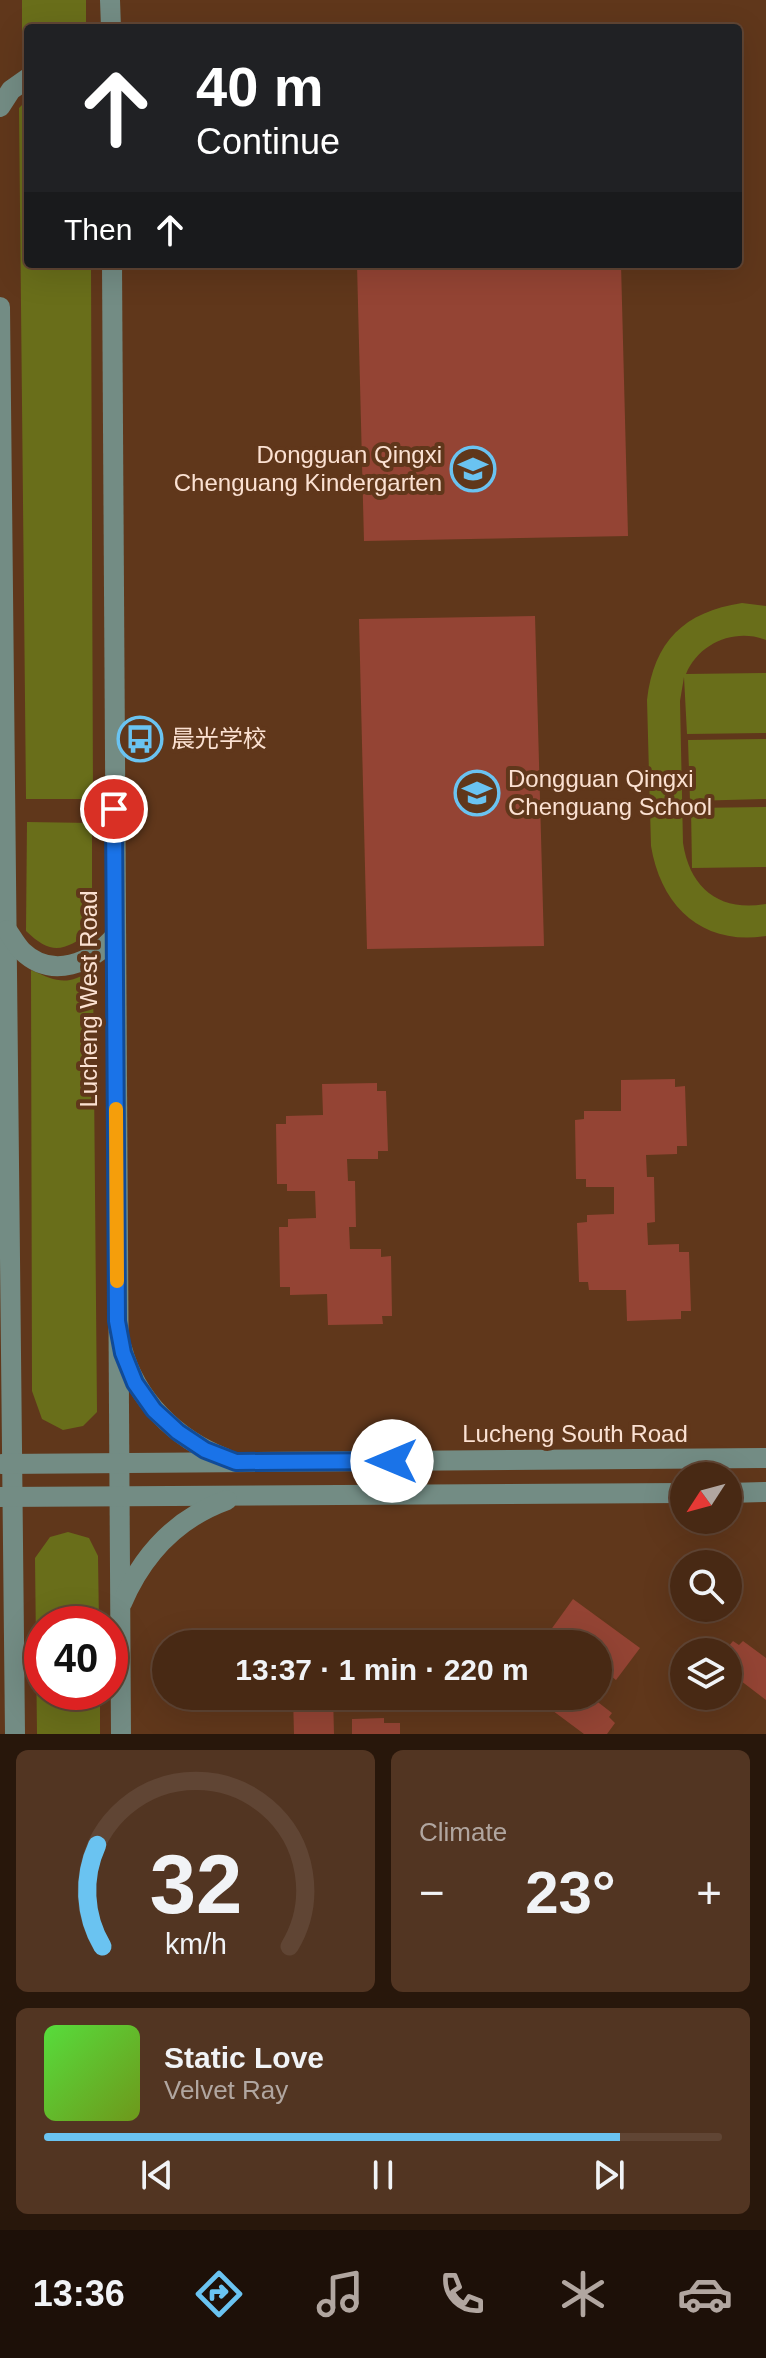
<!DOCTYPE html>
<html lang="en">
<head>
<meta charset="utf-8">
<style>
	:root { --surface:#482914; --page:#523522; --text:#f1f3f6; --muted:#b1a6a0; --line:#604534; --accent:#6ac3f1 }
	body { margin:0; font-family:Arial,"Noto Sans SC",sans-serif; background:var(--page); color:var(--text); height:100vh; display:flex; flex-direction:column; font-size:30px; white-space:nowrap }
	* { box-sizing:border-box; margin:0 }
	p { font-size:26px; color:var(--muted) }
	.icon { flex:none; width:44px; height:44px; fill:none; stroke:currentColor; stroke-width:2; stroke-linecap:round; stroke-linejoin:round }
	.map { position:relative; height:1734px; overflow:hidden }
	.drawer { display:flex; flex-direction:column; gap:16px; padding:16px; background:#28170b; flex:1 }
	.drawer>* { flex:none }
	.hud { position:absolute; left:24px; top:24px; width:718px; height:244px; border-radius:8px; box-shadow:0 8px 32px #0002,0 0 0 2px var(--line); background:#202124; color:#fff; overflow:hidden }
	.needle { width:52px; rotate:234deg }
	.buttons { position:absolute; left:670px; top:1462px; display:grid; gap:16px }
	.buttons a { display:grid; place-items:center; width:72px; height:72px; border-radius:50%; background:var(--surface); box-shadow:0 8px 32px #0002,0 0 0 2px var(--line); font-size:40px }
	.speed { position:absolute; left:24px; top:1606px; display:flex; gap:16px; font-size:40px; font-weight:700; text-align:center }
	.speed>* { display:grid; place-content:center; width:104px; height:104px; border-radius:50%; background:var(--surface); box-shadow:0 8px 32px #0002,0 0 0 2px var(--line); line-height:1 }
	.speed .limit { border:12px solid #d22; background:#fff; color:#111 }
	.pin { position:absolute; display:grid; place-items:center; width:68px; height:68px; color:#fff; margin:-34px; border:4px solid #fff; border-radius:50%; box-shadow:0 2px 8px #0007 }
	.me { position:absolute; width:88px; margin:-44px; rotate:270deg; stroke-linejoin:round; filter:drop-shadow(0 0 6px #0008) }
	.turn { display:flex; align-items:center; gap:28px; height:168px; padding:0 40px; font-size:36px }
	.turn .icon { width:104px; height:104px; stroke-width:2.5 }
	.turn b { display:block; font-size:56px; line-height:68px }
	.then { display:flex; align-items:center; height:76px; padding:0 40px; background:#0003; gap:16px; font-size:30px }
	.big { font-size:60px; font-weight:800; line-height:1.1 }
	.drawer .tile { flex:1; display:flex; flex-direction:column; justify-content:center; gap:12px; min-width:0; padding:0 28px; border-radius:12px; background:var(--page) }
	.drawer .dial { align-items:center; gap:0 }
	.dial svg { height:208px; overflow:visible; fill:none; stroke:var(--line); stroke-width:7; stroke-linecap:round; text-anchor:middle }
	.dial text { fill:var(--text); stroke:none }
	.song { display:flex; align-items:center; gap:24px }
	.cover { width:96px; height:96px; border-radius:12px; background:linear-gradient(135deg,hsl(110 70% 55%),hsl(80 70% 35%)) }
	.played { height:8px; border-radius:4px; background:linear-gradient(90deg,var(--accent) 85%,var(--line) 85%) }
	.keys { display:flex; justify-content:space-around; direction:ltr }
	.heat { display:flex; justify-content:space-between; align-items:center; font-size:44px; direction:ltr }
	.drawer .tiles { flex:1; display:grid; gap:16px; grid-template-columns:1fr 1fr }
	.tile:last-child { grid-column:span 2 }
	.trip { position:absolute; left:152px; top:1630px; width:460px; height:80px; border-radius:40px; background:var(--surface); box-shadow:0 8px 32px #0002,0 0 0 2px var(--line); font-weight:800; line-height:80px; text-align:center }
	.tabs { display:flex; height:128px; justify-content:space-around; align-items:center; background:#1d1008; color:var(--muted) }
	.tabs .icon { width:56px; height:56px }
	.tabs .on { color:var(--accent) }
	.tabs b { font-size:36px; color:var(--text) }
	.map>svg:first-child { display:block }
	.green { fill:#696e1a }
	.building { fill:#944434 }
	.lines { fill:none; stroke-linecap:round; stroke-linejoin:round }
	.minor { stroke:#738c84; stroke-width:20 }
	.route-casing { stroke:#114b97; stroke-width:20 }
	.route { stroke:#1a73e8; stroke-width:14 }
	.slow { stroke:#f59e0b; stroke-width:14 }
	.labels { text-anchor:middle; stroke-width:8; stroke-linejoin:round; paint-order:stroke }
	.poi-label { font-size:24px; fill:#fbe1d2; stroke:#60371b; text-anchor:start }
	.street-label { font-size:24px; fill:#fbe1d2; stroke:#60371b }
</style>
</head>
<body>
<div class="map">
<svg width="766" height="1734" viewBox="0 0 766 1734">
	<rect width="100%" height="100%" fill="#60371b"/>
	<g class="green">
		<polygon points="22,0 86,0 86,28 28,28 28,56 22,57"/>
		<polygon points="28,99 28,264 91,264 93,799 26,799 19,108"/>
		<path d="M742,603L766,606V640C735,628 699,643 686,674L766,673V733L687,734L684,677L680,701L683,843C690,889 720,912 766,904V936C703,946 661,907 651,846L647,700C654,641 684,612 742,603Z"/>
		<polygon points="766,739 766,799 690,801 688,740"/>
		<polygon points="766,807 766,867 692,868 691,808"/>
		<path d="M27,822L92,823V931C64,951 52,956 26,931Z"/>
		<path d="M31,970C58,982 66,986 93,970L97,1412L83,1426L63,1430L42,1419L32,1391Z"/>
		<polygon points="68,1532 89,1538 98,1556 99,1624 42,1624 42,1692 100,1692 100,1734 37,1734 35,1558 50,1537"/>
	</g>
	<g class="building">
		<polygon points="357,264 621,264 628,536 364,541"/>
		<polygon points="535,616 544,946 367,949 359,619"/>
		<polygon points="675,1079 675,1087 685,1086 687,1146 677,1146 677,1154 646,1155 647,1177 654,1177 655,1222 647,1223 648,1245 679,1244 679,1252 689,1252 691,1311 681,1311 681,1319 627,1321 626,1290 589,1290 588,1282 579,1282 577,1223 587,1222 587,1215 614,1214 614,1187 586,1187 586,1179 576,1179 575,1120 584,1119 584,1111 621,1111 621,1080"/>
		<polygon points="377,1083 377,1091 386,1091 388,1151 378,1151 378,1159 347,1159 348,1181 355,1181 356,1227 349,1227 350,1249 381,1249 381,1257 391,1256 392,1316 382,1316 383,1324 328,1325 327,1294 290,1295 290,1287 280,1287 279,1227 288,1227 288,1219 316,1218 315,1191 287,1191 287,1184 277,1184 276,1124 286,1124 286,1116 323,1115 322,1084"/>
		<polygon points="573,1599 640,1648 616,1680 603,1670 598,1677 598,1644 560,1644 563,1640 550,1631"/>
		<polygon points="733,1641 739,1645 743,1641 766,1658 766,1700 728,1671 728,1652 724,1652"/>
		<polygon points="293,1696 333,1696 334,1734 294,1734"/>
		<polygon points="533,1696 590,1696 612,1713 609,1717 615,1723 607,1734 584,1734"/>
		<polygon points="384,1718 384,1723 400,1723 400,1734 352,1734 352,1719"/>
	</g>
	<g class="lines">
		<g class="minor">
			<polyline points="110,0 111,28"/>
			<polyline points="0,107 11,90 28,78"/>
			<polyline points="112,264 121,1734"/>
			<polyline points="0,307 15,1734"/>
			<path d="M7,930C12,937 16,945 22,951C52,980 92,963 115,936"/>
			<path d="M122,1348C136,1400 176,1439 225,1458"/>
			<polyline points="2,1464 766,1458"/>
			<polyline points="728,1493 766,1492"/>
			<polyline points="0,1497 684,1493"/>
			<path d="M122,1603C143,1554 177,1518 227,1500"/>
		</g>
	</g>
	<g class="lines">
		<g class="route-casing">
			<polyline id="route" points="114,809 117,1321 123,1353 135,1383 154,1410 178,1432 205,1450 236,1462 392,1461"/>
		</g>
		<use href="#route" class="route"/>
		<polyline class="slow" points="116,1109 117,1281"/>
	</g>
	<defs>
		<g id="school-ring" transform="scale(2.3)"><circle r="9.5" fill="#60371b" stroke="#6ac3f1" stroke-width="1.5"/><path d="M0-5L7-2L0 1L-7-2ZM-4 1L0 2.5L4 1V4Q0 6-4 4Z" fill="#6ac3f1"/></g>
		<g id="bus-ring" transform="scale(2.3)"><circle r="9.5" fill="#60371b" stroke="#6ac3f1" stroke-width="1.5"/><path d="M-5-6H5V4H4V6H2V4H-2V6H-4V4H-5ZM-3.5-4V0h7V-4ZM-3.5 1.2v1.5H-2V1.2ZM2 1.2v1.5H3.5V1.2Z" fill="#6ac3f1"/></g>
	</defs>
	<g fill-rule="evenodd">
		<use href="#school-ring" x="473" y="469"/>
		<use href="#bus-ring" x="140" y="739"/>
		<use href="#school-ring" x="477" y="793"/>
	</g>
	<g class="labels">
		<g class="poi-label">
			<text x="442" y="463" text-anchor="end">Dongguan Qingxi<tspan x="442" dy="28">Chenguang Kindergarten</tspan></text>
			<text x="171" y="747">晨光学校</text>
			<text x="508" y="787">Dongguan Qingxi<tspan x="508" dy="28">Chenguang School</tspan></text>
		</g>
		<g class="street-label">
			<text transform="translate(89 999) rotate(-90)" y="8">Lucheng West Road</text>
			<text x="575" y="1442">Lucheng South Road</text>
		</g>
	</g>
</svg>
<div class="buttons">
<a><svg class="needle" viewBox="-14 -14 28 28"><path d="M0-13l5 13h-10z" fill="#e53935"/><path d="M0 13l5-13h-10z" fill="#b1a6a0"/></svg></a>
<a><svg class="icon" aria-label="search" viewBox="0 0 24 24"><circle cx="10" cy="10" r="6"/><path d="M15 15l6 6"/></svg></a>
<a><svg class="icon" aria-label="layers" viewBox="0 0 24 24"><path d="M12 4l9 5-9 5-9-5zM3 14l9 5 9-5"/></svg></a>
</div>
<div class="speed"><div class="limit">40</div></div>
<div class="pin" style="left:114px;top:809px;background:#d93025"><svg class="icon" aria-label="arrive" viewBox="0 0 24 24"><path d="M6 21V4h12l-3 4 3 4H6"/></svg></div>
<svg class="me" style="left:392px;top:1461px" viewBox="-20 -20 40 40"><circle r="19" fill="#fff"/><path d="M0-13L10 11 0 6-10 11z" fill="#1a73e8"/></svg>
<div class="trip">13:37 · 1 min · 220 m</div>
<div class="hud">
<div class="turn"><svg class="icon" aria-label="ahead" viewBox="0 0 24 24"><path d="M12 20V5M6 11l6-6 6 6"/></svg><div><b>40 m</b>Continue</div></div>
<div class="then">Then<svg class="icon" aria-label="ahead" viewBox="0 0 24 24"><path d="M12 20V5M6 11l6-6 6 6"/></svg></div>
</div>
</div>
<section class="drawer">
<div class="tiles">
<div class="tile dial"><svg viewBox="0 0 100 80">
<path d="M14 69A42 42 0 1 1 86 69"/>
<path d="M14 69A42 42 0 0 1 12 30" stroke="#6ac3f1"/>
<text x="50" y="56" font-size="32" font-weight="700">32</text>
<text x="50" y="72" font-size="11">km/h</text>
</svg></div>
<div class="tile"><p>Climate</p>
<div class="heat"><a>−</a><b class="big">23°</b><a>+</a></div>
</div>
<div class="tile">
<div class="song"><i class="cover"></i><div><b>Static Love</b><p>Velvet Ray</p></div></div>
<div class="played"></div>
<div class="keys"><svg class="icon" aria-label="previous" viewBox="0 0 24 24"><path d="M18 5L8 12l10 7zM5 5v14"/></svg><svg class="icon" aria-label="pause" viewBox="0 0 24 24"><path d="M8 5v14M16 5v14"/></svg><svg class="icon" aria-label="next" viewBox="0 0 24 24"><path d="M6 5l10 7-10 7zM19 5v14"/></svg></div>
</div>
</div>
</section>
<nav class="tabs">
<b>13:36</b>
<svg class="icon on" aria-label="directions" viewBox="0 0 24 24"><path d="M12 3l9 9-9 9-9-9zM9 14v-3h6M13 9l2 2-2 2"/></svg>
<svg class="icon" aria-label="music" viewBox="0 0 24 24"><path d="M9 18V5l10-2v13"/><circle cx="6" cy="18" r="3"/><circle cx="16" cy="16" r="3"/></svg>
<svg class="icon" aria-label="phone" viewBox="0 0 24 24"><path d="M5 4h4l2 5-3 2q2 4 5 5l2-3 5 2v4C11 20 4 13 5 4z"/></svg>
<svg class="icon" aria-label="climate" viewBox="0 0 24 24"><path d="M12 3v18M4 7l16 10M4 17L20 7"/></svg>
<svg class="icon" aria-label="car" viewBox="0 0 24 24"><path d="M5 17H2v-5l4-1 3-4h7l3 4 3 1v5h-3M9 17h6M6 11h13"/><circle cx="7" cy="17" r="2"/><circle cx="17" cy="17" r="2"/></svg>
</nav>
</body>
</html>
